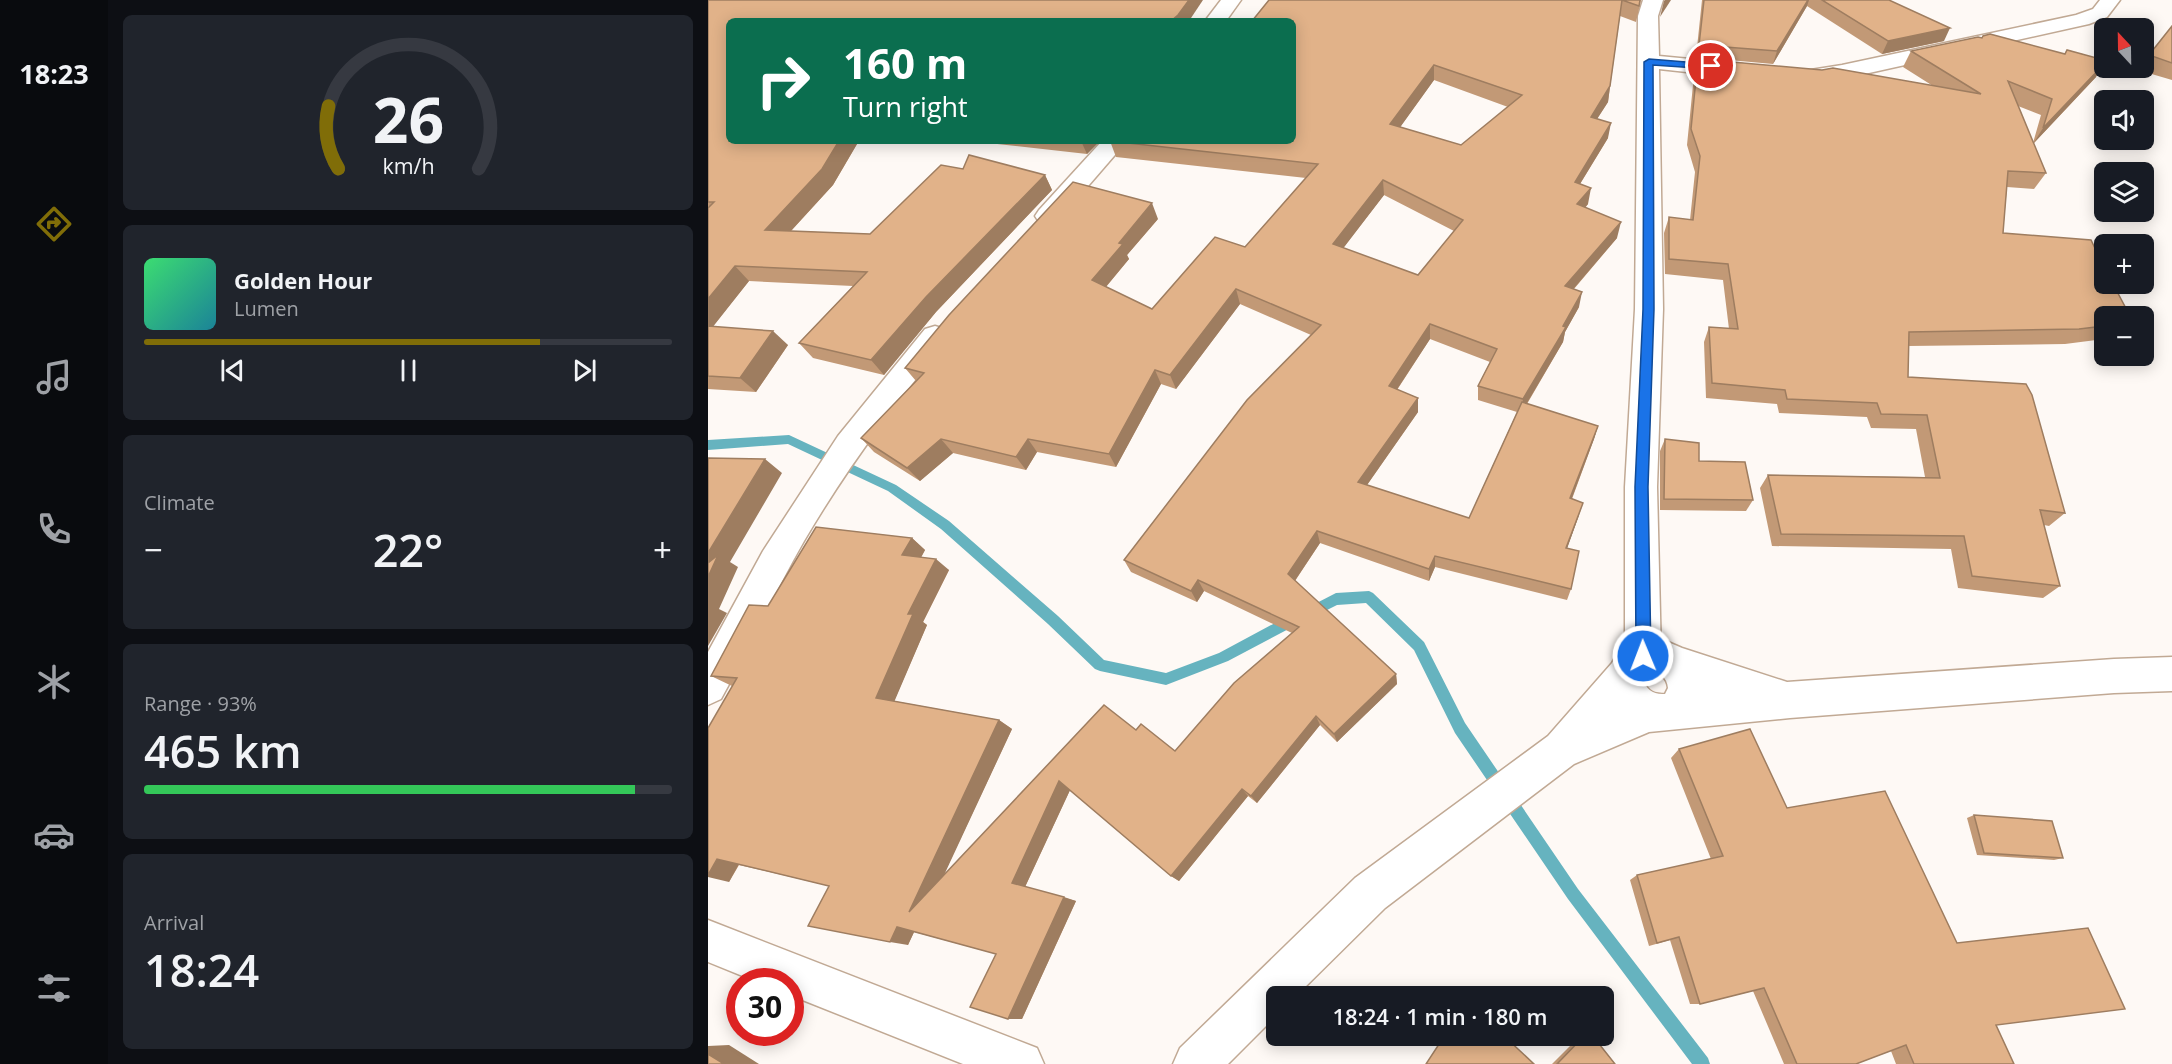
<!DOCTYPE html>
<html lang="en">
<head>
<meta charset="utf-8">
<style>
	:root { --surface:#171b24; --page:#20242c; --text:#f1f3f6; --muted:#9ea1a6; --line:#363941; --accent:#806d08 }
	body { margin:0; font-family:"Open Sans",sans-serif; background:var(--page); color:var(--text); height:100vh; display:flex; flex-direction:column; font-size:22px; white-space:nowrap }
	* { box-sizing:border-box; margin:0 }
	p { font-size:20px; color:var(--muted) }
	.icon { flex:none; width:33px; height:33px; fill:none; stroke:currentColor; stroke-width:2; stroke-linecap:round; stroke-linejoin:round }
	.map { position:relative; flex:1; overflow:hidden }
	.drawer { display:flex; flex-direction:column; gap:15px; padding:15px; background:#0d0f14; width:600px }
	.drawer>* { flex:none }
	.banner { position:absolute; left:18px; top:18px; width:570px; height:126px; border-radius:9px; box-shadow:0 3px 15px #0003; background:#0b6e4f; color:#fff; overflow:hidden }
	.needle { width:39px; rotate:338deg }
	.tools { position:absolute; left:1386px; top:18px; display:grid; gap:12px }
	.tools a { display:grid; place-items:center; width:60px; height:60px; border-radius:9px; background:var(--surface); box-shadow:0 3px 15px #0003; font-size:30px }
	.speed { position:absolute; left:18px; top:968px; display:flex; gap:12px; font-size:30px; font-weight:700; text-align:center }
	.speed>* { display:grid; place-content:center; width:78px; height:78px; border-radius:50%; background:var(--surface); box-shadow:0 3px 15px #0003; line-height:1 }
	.speed .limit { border:9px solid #d22; background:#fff; color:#111 }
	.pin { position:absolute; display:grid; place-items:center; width:51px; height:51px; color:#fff; margin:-26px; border:3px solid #fff; border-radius:50%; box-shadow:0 2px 6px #0007 }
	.me { position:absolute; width:66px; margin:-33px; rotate:359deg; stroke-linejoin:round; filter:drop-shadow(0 0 4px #0008) }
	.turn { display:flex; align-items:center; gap:21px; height:126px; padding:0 18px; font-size:27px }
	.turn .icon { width:78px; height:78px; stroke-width:2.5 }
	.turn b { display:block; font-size:42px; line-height:51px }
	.big { font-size:45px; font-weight:600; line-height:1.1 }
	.drawer .card { flex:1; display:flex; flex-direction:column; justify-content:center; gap:9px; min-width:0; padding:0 21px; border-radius:9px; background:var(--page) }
	.drawer .dial { align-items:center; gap:0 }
	.dial svg { height:156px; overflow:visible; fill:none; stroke:var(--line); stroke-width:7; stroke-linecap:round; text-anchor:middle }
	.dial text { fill:var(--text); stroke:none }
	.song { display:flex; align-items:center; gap:18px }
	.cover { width:72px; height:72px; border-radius:9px; background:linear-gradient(135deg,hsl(140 70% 55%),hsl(190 70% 35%)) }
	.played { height:6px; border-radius:3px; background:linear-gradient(90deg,var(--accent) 75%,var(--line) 75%) }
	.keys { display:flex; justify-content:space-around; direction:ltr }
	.heat { display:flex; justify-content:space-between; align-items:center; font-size:33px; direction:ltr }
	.charge { height:9px; border-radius:4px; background:linear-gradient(90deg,#34c759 93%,var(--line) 0) }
	.trip { position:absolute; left:558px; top:986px; width:348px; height:60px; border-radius:9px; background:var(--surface); box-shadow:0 3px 15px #0003; font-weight:600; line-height:60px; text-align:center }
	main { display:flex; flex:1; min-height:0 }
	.menu { display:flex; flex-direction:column; width:108px; justify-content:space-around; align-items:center; background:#090b0e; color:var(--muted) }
	.menu .icon { width:42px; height:42px }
	.menu .selected { color:var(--accent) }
	.menu b { font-size:27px; color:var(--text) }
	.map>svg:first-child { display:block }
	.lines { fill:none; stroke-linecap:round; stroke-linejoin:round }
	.stream { fill:#66b3bf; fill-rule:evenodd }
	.street-casing { stroke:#c1a994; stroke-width:3 }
	.primary-casing { stroke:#c1a994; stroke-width:3 }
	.street { fill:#fff; fill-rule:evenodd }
	.primary { fill:#fff; fill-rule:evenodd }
	.wall { fill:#c29976; fill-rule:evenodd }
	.shaded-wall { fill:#9e7d60 }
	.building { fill:#e1b289; stroke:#9e7d60; stroke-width:1.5; fill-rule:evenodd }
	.route { fill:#1a73e8; stroke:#114b97; stroke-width:1.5 }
</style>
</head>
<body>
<main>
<nav class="menu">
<b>18:23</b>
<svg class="icon selected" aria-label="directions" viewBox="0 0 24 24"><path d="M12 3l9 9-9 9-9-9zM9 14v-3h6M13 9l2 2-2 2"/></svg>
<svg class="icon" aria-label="music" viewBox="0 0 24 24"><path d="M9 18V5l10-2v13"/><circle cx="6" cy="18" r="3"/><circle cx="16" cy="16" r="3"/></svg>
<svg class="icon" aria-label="phone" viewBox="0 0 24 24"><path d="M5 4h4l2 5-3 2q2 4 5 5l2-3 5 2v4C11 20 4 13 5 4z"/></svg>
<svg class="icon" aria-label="climate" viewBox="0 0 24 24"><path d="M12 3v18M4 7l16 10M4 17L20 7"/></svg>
<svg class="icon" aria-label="car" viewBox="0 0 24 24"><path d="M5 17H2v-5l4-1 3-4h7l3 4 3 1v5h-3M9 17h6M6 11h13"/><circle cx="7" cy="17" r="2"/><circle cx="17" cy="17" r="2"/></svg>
<svg class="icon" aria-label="filters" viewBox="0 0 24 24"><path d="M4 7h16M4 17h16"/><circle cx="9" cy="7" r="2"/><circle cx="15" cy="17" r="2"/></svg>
</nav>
<section class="drawer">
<div class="card dial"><svg viewBox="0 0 100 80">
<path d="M14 69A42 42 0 1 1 86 69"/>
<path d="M14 69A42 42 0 0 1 9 37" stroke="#806d08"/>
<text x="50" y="56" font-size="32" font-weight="700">26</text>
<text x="50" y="72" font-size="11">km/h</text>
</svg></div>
<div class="card">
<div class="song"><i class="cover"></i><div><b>Golden Hour</b><p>Lumen</p></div></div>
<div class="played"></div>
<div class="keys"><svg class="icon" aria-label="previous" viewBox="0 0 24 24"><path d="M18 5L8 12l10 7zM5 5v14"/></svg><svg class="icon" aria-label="pause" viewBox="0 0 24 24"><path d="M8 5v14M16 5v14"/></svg><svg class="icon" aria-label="next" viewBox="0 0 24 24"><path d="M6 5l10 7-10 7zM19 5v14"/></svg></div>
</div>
<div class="card"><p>Climate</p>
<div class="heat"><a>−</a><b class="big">22°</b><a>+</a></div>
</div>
<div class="card"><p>Range · 93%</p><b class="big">465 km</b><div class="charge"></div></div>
<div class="card"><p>Arrival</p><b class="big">18:24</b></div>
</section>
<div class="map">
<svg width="1464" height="1064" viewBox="0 0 1464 1064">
	<rect width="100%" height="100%" fill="#fef9f5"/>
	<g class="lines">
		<g class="stream">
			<polygon points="81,435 188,485 241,521 350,616 396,660 458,673 511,653 580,616 585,614 590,616 591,620 590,624 520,661 458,685 392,671 387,669 340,624 233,529 180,491 80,444 0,450 0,440"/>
			<polygon points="661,591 665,593 716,642 757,723 870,889 1000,1058 1002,1064 984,1064 860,899 747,733 706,650 658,603 629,605 601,619 597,617 595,613 597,609 628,593"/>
		</g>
		<g class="street-casing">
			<g id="street">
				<polygon points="513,0 533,0 518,21 497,21"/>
				<polygon points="935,0 955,0 950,16 951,56 1034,64 1042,66 1045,71 1042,76 1034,78 951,69 955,309 949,487 953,656 948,668 935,673 922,668 917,656 917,487 927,309 930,16"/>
				<polygon points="1392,0 1412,0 1399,17 1381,24 1134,79 1098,84 1090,82 1087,77 1090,72 1134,65 1368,15 1385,9"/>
				<polygon points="394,141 419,141 349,222 340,224 331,222 327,216 331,210"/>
				<path d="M227,326L237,329L241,336L237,343C185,406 137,471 96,541C66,593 42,647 13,699L0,705V652L55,551L130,436L217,329Z"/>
				<polygon points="0,920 329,1048 336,1064 255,1064 82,995 82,981 47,981 0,962"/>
			</g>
		</g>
		<g class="primary-casing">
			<path id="primary" d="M940,638L953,639L974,648L1079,682L1406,659L1464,657V691L1406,693L1082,718L941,732L866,764L677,908L588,996H568V1016L520,1064H465L472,1048L647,878L840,736L904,663C912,647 924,644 940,638ZM941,672C952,673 959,677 960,688L957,694C946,695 937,690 935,677Z"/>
		</g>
		<use href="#street" class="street"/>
		<use href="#primary" class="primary"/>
	</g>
	<g class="wall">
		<polygon points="0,0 21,21 21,141 154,141 152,144 149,144 125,185 83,231 162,234 255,169 337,175 344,190 228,312 176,375 105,358 91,343 145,286 41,281 5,326 80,345 48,392 0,389"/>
		<path d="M561,0H933L928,22L912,16L900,102L889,119L900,138L872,184L880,204L877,208L909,238L866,289L871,307L857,332L855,342L819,404L890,426L886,439L864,499L871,515L859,548L863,589L859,600L727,567L721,581L612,543L587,581L688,674L689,684L629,742L612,725L549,803L540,796L471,881L463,876L362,790L317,887L368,901L314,1019H300L288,954L206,932L200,945L121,886L31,865L21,882L24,686L3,676L60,606L204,538L217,550L213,557L241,570L215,622L219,625L186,701L291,720L304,729L236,874L428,730L467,751L584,633L496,591L489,602L423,572L416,560L603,335L532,304L468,389L453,384L408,467L329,452L318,470L245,453L212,481L166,452L153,438L208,381L197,368L450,219L419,255L421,259L398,287L444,309L537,247L598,178L408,157L402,141H585ZM726,80L800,107L753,145L692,127ZM676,195L746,231L710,275L635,248ZM722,339L782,362L770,386V400L809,412L761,518L659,485L710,412L689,390Z"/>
		<polygon points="994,0 1181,0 1236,41 1174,54 1099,6 1065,64 988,57"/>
		<polygon points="1464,26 1464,80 1430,70 1432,68 1436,68 1436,62"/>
		<path d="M1273,38L1356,54L1359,50L1388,77L1325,144L1338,173L1326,189L1299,187L1295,233L1396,316V339L1357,344L1200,346V377L1357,513L1341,526L1336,525L1352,586L1335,598L1250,588L1243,549L1064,546L1052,488L1060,475L1217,477L1208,429L1163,428L1159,417L1071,413L1069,404L998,398L996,342L1001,327L1021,329L1015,280L957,274L956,233L961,217L982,220L987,172L979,145L986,75L990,59L1225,86L1195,67L1203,51ZM1310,106L1333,115L1325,143Z"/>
		<polygon points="279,141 392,141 379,154 280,143"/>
		<polygon points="957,439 991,461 1045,500 1038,511 952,510 952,451"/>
		<polygon points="971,749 1079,808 1288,1025 1306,1064 1188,1064 1183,1051 1148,1064 1076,1064 1045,991 992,1004 982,1004 962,940 941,946 922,880 929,875 1003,859 963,758"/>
		<polygon points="1266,815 1355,858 1346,860 1269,855 1259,818"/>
		<polygon points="873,1035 884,1035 907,1064 844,1064"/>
	</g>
	<g class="shaded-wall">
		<polygon points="481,0 495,0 481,21 463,21"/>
		<polygon points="957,0 963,0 952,17 956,1"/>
		<polygon points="1100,0 1101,0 1099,6 1065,64 1069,51"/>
		<polygon points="1242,28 1236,41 1174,54 1180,41"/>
		<polygon points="1396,64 1388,77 1325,144 1335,128"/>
		<polygon points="726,65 726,80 683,140 682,124"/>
		<polygon points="902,86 900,102 880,133 883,117"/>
		<polygon points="903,123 900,138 864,197 867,182"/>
		<polygon points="131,141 146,141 149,144 125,185 70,245 57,230"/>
		<polygon points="373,141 392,141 379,154"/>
		<polygon points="337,175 344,190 228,312 176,375 163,360 218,297"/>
		<polygon points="675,180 676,195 627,259 625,244"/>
		<polygon points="883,188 880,204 866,220 869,204"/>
		<polygon points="444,203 450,219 419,255 421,259 391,295 384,280 411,243"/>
		<polygon points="913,222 909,238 855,301 857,286"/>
		<polygon points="27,266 41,281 0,333 0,299"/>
		<polygon points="528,289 532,304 468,389 462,375"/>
		<polygon points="874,292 871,307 857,332 855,342 813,413 815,399"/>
		<polygon points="722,324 722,339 682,400 681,386"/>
		<polygon points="65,331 80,345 48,392 32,378"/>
		<polygon points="447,370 453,384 408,467 401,454"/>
		<polygon points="710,398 710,412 652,495 650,482"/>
		<polygon points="890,426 886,439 859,511 862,498"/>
		<polygon points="233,439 245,453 212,481 199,468"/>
		<polygon points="320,439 329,452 318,470 308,457"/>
		<polygon points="57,459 74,473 22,562 30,567 11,609 19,613 0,646 0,553"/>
		<polygon points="875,503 871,515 855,560 858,548"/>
		<polygon points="609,531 612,543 584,585 580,574"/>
		<polygon points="204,538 217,550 208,567 194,555"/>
		<polygon points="727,556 727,567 721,581 721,569"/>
		<polygon points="228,559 241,570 215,622 219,625 184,707 168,698 200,614"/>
		<polygon points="490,580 496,591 489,602 483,591"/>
		<polygon points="688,674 689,684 629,742 626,734"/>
		<polygon points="608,716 612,725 549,803 543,796"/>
		<polygon points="291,720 304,729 217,916 201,912"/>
		<polygon points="351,781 363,788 317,887 304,883"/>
		<polygon points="534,789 540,796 471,881 463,876"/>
		<polygon points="9,859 31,864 21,882 0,877 0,875"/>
		<polygon points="356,897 368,901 314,1019 300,1019"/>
		<polygon points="189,927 207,930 200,945 182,942"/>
		<polygon points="21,1045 51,1064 16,1064 0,1054 0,1046"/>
	</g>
	<g class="building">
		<polygon points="0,0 481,0 470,15 463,21 21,21 21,141 131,141 114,169 57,230 162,234 233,165 255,169 261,155 337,175 218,297 163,360 91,343 159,272 27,266 0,299 0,208 6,202 0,202"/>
		<path d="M561,0H932L931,6L914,0L902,86L883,117L903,123L867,182L883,188L869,204L913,222L857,286L874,292L855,326L858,327L815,399L770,386L789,349L722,324L681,386L710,398L650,482L761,518L814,402L890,426L862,498L875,503L858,548L871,551L863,589L727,556L721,569L609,531L580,574L688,674L626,734L608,716L543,796L534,789L463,876L351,781L304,883L356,897L300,1019L262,1007L288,954L189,927L182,942L100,926L121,886L9,859L0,875V728L29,678L3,676L41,605L60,606L108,527L204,538L194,555L228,559L200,614H205L168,698L291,720L201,912L396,705L428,730L433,724L467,751L526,683L591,627L490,580L483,591L416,560L539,400L613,325L528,289L462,375L447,370L401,454L320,439L308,457L233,439L199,468L153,438L216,373L197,368L241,315L365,182L444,203L411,243L415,244L384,280L444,309L507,237L537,247L610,164L402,141H585V21H544ZM726,65L814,95L753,145L682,124ZM675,180L755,220L710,275L625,244Z"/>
		<polygon points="996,0 1100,0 1069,51 991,45"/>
		<polygon points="1114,0 1181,0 1242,28 1180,41"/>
		<polygon points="1464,26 1464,63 1441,55"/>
		<polygon points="1282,34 1357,54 1359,50 1396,60 1396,64 1335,128 1344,99 1300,81 1338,173 1300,171 1295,233 1383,240 1396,267 1396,284 1405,284 1422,316 1396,316 1396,326 1371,329 1201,332 1200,377 1318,384 1324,395 1357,513 1332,510 1352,586 1264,576 1256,536 1073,534 1060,475 1232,478 1219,415 1173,414 1169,403 1079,399 1077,390 1004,383 1001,327 1030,329 1020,264 961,259 961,217 985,220 992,156 983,129 990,59 1114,70 1125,68 1273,94 1203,51 1270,37 1274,38 1275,36"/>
		<polygon points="0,326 65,331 32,378 0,376"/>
		<polygon points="957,439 991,443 991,461 1037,462 1045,500 956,499"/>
		<polygon points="0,458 57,459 0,553"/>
		<polygon points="10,555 0,577 0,563"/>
		<polygon points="1042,729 1079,808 1177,791 1249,943 1380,928 1417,1009 1288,1025 1306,1064 1206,1064 1198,1045 1148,1064 1089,1064 1056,988 992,1004 971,937 949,943 929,875 1015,856 971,749"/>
		<polygon points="1266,815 1344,821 1355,858 1276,853"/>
		<polygon points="737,1035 795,1035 826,1064 718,1064"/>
		<polygon points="877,1035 884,1035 907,1064 849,1064"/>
		<polygon points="0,1054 16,1064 0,1064"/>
	</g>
	<polygon class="route" points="941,59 1003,64 1008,66 1003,69 945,65 946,309 940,487 943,656 941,661 935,663 930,661 928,656 927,487 935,309 936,62"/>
</svg>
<div class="tools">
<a><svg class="needle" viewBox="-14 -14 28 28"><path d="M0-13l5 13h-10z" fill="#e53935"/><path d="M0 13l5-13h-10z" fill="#9ea1a6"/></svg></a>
<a><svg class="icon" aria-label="sound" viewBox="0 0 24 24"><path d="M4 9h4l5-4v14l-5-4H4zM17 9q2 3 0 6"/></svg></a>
<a><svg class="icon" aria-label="layers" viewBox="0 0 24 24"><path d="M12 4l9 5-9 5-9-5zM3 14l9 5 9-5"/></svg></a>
<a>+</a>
<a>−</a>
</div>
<div class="speed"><div class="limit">30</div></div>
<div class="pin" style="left:1003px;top:66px;background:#d93025"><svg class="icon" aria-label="arrive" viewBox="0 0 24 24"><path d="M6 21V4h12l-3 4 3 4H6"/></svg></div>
<svg class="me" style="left:935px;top:656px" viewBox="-20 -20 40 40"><circle r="17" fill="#1a73e8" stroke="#fff" stroke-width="3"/><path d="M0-11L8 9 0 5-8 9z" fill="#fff"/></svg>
<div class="trip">18:24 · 1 min · 180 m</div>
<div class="banner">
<div class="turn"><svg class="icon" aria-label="right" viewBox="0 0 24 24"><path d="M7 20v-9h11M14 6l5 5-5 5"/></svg><div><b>160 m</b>Turn right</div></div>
</div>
</div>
</main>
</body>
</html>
